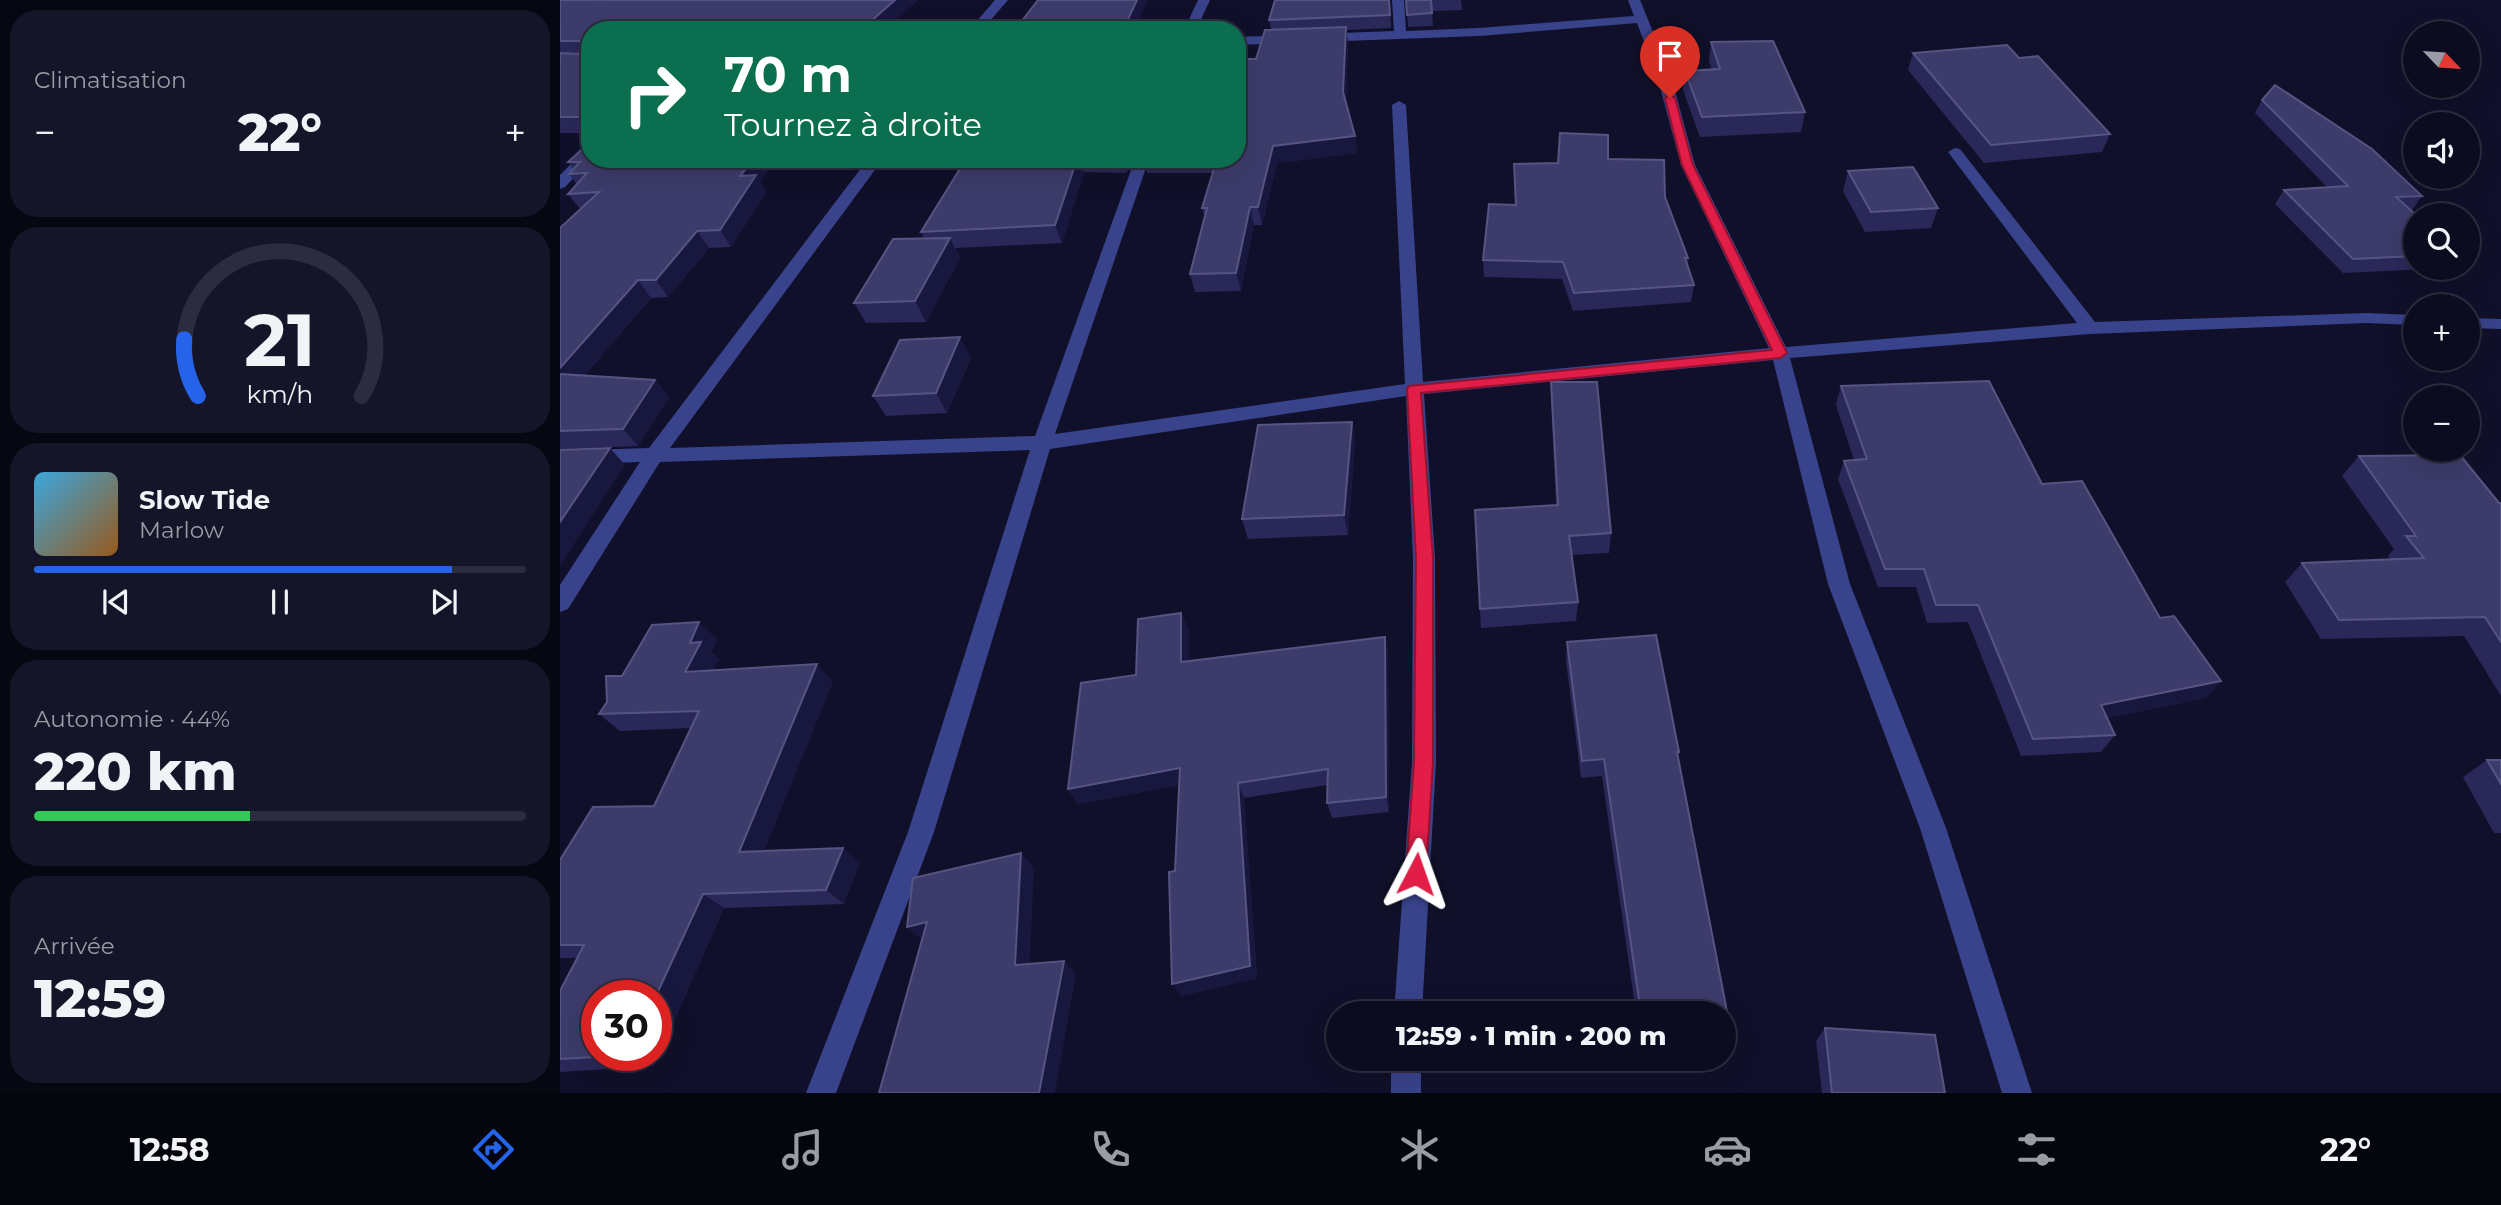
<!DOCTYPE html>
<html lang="fr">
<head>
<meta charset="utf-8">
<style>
	:root { --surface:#0c0c20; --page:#151529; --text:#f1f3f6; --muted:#9a9ba5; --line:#2c2c3e; --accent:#2563eb }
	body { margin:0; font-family:Montserrat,sans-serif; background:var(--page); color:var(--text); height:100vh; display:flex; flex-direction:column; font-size:26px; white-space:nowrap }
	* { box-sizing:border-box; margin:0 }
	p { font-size:23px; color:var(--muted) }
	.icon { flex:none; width:38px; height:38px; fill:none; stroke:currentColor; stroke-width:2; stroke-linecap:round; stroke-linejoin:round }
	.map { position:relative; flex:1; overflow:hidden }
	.side { display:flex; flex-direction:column; gap:10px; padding:10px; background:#070712; width:560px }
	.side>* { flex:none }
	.top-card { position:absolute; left:21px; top:21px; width:665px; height:147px; border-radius:28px; box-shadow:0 7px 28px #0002,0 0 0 2px var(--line); background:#0b6e4f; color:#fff; overflow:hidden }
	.needle { width:46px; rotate:115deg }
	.buttons { position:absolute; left:1843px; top:21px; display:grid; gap:14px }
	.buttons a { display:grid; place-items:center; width:77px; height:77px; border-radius:50%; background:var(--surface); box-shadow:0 7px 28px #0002,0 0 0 2px var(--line); font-size:35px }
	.speed { position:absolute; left:21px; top:980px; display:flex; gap:14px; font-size:35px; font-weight:700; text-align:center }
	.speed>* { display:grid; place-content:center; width:91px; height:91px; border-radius:50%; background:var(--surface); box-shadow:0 7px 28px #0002,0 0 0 2px var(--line); line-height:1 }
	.speed .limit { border:10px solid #d22; background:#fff; color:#111 }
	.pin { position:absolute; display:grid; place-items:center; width:60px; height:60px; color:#fff; margin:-72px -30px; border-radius:50% 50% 50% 0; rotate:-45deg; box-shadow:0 0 7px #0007 }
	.pin .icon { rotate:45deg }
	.me { position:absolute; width:77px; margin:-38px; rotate:4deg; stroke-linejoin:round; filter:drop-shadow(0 0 5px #0008) }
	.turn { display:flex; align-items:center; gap:24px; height:147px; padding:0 28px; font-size:32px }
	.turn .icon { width:91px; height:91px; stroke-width:2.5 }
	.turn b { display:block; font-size:49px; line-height:60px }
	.big { font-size:52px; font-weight:800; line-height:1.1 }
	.side .tile { flex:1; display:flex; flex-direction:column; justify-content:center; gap:10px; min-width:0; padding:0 24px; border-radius:28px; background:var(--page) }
	.side .dial { align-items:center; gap:0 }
	.dial svg { height:182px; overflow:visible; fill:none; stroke:var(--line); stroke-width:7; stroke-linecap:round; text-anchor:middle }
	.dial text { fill:var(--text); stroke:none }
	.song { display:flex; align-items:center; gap:21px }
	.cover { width:84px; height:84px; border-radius:10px; background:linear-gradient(135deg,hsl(200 70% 55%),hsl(30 70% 35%)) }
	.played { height:7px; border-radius:4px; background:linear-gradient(90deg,var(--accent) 85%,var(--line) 85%) }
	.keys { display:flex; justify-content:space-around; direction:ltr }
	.heat { display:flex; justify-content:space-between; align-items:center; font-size:38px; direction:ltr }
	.charge { height:10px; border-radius:5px; background:linear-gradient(90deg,#34c759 44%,var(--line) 0) }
	.trip { position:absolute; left:766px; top:1001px; width:410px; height:70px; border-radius:35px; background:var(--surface); box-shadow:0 7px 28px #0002,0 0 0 2px var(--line); font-weight:800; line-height:70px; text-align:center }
	.tabs { display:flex; height:112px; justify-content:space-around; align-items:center; background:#05050d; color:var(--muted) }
	.tabs .icon { width:49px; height:49px }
	.tabs .active { color:var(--accent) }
	.tabs b { font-size:32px; color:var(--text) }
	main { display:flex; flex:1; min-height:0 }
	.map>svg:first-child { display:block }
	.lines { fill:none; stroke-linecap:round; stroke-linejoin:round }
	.minor { fill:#39438b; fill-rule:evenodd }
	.wall { fill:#2a2859 }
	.shaded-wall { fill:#18173e }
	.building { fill:#3d3b6a; stroke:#555482; stroke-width:2 }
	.route { fill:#e11d48; stroke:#92132f; stroke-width:2 }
</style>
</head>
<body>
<main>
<section class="side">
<div class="tile"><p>Climatisation</p>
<div class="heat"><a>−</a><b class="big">22°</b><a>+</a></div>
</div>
<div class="tile dial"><svg viewBox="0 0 100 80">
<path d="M14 69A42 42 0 1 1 86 69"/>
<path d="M14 69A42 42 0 0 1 8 44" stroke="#2563eb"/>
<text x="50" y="56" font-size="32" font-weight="700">21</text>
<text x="50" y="72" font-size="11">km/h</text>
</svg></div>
<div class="tile">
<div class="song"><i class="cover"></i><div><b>Slow Tide</b><p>Marlow</p></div></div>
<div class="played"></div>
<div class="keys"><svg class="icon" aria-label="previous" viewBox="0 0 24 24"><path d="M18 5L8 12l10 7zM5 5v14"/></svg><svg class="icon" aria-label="pause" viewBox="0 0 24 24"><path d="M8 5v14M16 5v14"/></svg><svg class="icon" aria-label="next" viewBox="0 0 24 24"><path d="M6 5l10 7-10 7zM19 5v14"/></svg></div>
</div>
<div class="tile"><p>Autonomie · 44%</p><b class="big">220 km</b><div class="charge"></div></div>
<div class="tile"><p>Arrivée</p><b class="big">12:59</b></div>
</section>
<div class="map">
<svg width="1941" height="1093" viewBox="0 0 1941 1093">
	<rect width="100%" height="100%" fill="#10102a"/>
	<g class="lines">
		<g class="minor">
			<polygon points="435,0 448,0 422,30 409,30"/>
			<polygon points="638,0 650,0 636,30 624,30"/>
			<polygon points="832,0 844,0 846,31 919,28 1074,16 1068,0 1080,0 1111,76 1135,165 1226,347 1517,323 1388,152 1395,148 1400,149 1535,322 1807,313 1855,315 1855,325 1807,323 1530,334 1230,358 1290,584 1386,828 1472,1093 1442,1093 1360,828 1268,584 1213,360 864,394 875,558 876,762 862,1013 834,1013 852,762 853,558 846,396 490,449 374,832 276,1093 246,1093 348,832 470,450 100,462 8,609 0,612 0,585 80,462 0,465 0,451 89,448 308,159 323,159 110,448 475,436 575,159 589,159 495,434 845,384 832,105 839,101 846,105 863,382 1209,348 1121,165 1097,76 1077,23 919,36 677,45 677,37 834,31"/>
			<polygon points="30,149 30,159 32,159 5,187 0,189 0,175 25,150"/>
			<polygon points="1908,318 1941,319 1941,329 1908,328"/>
			<rect x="831" y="1059" width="30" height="34"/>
		</g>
	</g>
	<g class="wall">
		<polygon points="0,0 30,30 30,133 0,133"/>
		<polygon points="830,0 831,28 786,30 788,43 786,102 795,136 797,153 717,163 702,225 694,225 681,291 635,292 630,274 645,218 642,208 653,173 587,173 583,159 677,159 696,59 711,30 709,20"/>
		<polygon points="846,0 901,0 902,10 872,11 873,26 848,27"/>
		<polygon points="1151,42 1245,112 1241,132 1140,137 1123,90 1125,71 1152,70 1149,61"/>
		<polygon points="1353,53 1459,58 1550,134 1542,152 1424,163 1348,70"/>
		<polygon points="1702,100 1862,196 1852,210 1851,210 1855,215 1855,268 1887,268 1783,273 1715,204 1724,190 1767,187 1695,113"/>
		<polygon points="30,159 218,159 200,181 206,192 171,247 149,248 108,297 91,298 24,376 95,380 109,397 78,446 0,449 0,228 20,209 8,194 17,185 9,174 13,169 8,162"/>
		<polygon points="374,159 573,159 567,173 524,172 502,243 395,248 400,258 366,322 306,323 294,303 364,238 361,232 402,166 377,167"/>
		<polygon points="1048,159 1105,197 1128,258 1127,265 1134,285 1131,302 1013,311 1002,279 924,277 923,260 955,205 954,164 998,163"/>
		<polygon points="1288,171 1378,208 1371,228 1305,232 1283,191"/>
		<polygon points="411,358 387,413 326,416 313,396"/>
		<polygon points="991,382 1051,533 1049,553 1012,555 1018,602 1016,621 921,628 915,510 996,505 991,403"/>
		<polygon points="1281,386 1482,484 1600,618 1661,681 1646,698 1547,718 1555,735 1541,752 1461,756 1408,622 1367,623 1356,587 1318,587 1278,479 1284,461 1294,460 1276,405"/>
		<polygon points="792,422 795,442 788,535 688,539 682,519"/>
		<polygon points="1799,456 1941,503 1941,696 1904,636 1761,639 1725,582 1742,563 1831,560 1828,556 1834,549 1782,476"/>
		<polygon points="629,629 628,661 825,637 828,654 829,812 772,818 767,803 767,785 684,798 697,978 621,996 615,871 619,785 518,804 508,789 576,675"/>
		<polygon points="157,639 151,652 159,659 153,670 273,681 204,851 300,863 284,904 164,908 94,1066 0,1072 0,991 17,958 0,958 0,860 94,806 131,728 60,731 39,714 62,676"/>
		<polygon points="1007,642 1119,752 1118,758 1169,1022 1164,1033 1164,1013 1076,1013 1042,776 1021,778 1006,661"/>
		<polygon points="1927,760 1941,760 1941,833 1934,833 1903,777"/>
		<polygon points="1265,1028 1385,1093 1262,1093 1256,1041"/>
	</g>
	<g class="shaded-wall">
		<polygon points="335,0 358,0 326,30 301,30"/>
		<polygon points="577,0 588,0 575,30 563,30"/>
		<polygon points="786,27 788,43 786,109 783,92"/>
		<polygon points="795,136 797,153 717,163 702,225 698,207 713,146"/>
		<polygon points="194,159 218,159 200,181 206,192 171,247 160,230 180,176"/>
		<polygon points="517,159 520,159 524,172 502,243 495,225"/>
		<polygon points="563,159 573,159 567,173"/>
		<polygon points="690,207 694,225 681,291 676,273"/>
		<polygon points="137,231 149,248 108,297 96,280"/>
		<polygon points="390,238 400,258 366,322 355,301"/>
		<polygon points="78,280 91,298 11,391 0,379 0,368"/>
		<polygon points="400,337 411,358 387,413 376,393"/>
		<polygon points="95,380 109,397 78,446 63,429"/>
		<polygon points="792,422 795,442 788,535 784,515"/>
		<polygon points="50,448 65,465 0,566 0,522"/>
		<polygon points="621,613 629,629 628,679 621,662"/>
		<polygon points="139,622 157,639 151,652 159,659 143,689 125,672 130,643"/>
		<polygon points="825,637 828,654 829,812 826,797"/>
		<polygon points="257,664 273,681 198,866 179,852"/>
		<polygon points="1661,681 1646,698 1528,722 1541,705"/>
		<polygon points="620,768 628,783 518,804 508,789"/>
		<polygon points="678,783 684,798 697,978 621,996 612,984"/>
		<polygon points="283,848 300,863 284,904 266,890"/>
		<polygon points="461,853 474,868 469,978 455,965"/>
		<polygon points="143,894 164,908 94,1066 69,1055 96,1055 96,996"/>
		<polygon points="367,922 363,941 347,927"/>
		<polygon points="504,961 516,974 495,1093 479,1093"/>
	</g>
	<g class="building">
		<polygon points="0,0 335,0 301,30 30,30 30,117 0,117 0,53 19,54 22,43 19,41 0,41"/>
		<polygon points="478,0 577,0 563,30 455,30"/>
		<polygon points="715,0 829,0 830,15 709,20"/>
		<polygon points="846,0 871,0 872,13 847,15"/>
		<polygon points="786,27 783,92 795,136 713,146 698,207 690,207 676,273 630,274 647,208 642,208 657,159 677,159 677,59 696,59 705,30"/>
		<polygon points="1213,41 1245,112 1142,117 1125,71 1160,69 1151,42"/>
		<polygon points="1447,45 1459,58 1478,56 1550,134 1431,145 1353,53"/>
		<polygon points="1715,85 1812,149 1862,196 1836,197 1856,215 1855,215 1855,256 1793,259 1724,190 1788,186 1702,100"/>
		<polygon points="1000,133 1048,135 1048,159 1104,160 1105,197 1128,258 1125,258 1134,285 1014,293 1003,262 923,260 929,204 956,205 954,164 998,163"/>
		<polygon points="30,142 30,159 194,159 180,176 196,175 160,230 137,231 96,280 78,280 0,368 0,228 39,192 8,194 27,173 9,174 20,162 8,162"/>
		<polygon points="406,159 517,159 495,225 361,232"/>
		<polygon points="1353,167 1378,208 1311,212 1288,171"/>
		<polygon points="390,238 355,301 294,303 333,239"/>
		<polygon points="400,337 376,393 313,396 340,340"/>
		<polygon points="0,374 95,380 63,429 0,431"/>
		<polygon points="1429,381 1482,484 1522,481 1600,618 1614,616 1661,681 1541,705 1555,735 1473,739 1418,605 1376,605 1364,569 1325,569 1284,461 1307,459 1281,386"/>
		<polygon points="991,382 1037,382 1051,533 1009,536 1018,602 920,609 915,510 998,505"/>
		<polygon points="792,422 784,515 682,519 698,425"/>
		<polygon points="50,448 0,522 0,450"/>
		<polygon points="1900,455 1939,503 1941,503 1941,642 1925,617 1779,620 1742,563 1864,558 1846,536 1856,536 1799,456"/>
		<polygon points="621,613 621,662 825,637 826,797 767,803 768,769 678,783 690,966 612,984 609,872 615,871 620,768 508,789 521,683 576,675 578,619"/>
		<polygon points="139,622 130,643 141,642 125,672 257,664 179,852 283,848 266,890 143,894 96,996 37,996 37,1055 69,1055 0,1059 0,991 24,945 0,945 0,860 33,807 94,806 139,711 39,714 47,702 46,676 62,676 92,625"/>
		<polygon points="1096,635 1119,752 1117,752 1169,1022 1164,1023 1164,1013 1081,1013 1044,759 1022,761 1007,642"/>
		<polygon points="1927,760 1941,760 1941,784"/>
		<polygon points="461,853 455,965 504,961 479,1093 319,1093 367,922 347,927 353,878"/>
		<polygon points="1265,1028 1375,1035 1385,1093 1272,1093"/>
	</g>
	<polygon class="route" points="1110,95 1115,98 1133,165 1227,353 1220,358 861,393 873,558 873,762 866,874 864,881 856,883 849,881 846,874 854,762 856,558 847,389 849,386 1212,350 1122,165 1105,98"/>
</svg>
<div class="buttons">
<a><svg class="needle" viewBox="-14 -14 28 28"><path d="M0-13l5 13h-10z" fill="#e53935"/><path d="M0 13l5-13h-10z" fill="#9a9ba5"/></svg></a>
<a><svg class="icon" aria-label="sound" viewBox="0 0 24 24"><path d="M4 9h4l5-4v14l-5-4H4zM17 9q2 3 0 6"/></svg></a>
<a><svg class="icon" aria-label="search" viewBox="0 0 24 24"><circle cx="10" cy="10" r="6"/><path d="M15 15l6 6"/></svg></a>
<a>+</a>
<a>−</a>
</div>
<div class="speed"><div class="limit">30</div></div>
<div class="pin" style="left:1110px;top:98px;background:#d93025"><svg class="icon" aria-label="arrive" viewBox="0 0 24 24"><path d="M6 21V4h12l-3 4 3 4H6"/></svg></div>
<svg class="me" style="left:856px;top:874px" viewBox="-20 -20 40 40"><path d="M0-17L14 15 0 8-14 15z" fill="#e11d48" stroke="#fff" stroke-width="4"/></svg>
<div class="trip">12:59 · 1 min · 200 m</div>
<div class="top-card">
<div class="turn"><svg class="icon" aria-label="right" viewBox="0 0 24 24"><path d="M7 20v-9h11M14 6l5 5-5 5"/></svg><div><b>70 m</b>Tournez à droite</div></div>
</div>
</div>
</main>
<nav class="tabs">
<b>12:58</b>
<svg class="icon active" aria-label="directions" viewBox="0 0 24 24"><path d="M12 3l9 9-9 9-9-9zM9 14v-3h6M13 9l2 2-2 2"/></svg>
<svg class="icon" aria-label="music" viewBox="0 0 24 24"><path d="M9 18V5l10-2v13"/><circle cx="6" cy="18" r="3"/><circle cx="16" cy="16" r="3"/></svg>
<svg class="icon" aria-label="phone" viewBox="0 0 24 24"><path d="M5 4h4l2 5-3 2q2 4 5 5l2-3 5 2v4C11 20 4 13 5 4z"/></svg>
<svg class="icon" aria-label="climate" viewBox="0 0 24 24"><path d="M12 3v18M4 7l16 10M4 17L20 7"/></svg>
<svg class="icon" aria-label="car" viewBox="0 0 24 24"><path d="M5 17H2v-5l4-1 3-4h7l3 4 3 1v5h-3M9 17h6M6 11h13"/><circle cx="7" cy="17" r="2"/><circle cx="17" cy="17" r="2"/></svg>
<svg class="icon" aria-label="filters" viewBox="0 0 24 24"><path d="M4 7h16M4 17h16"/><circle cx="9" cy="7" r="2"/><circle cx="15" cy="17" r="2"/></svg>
<b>22°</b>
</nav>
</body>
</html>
